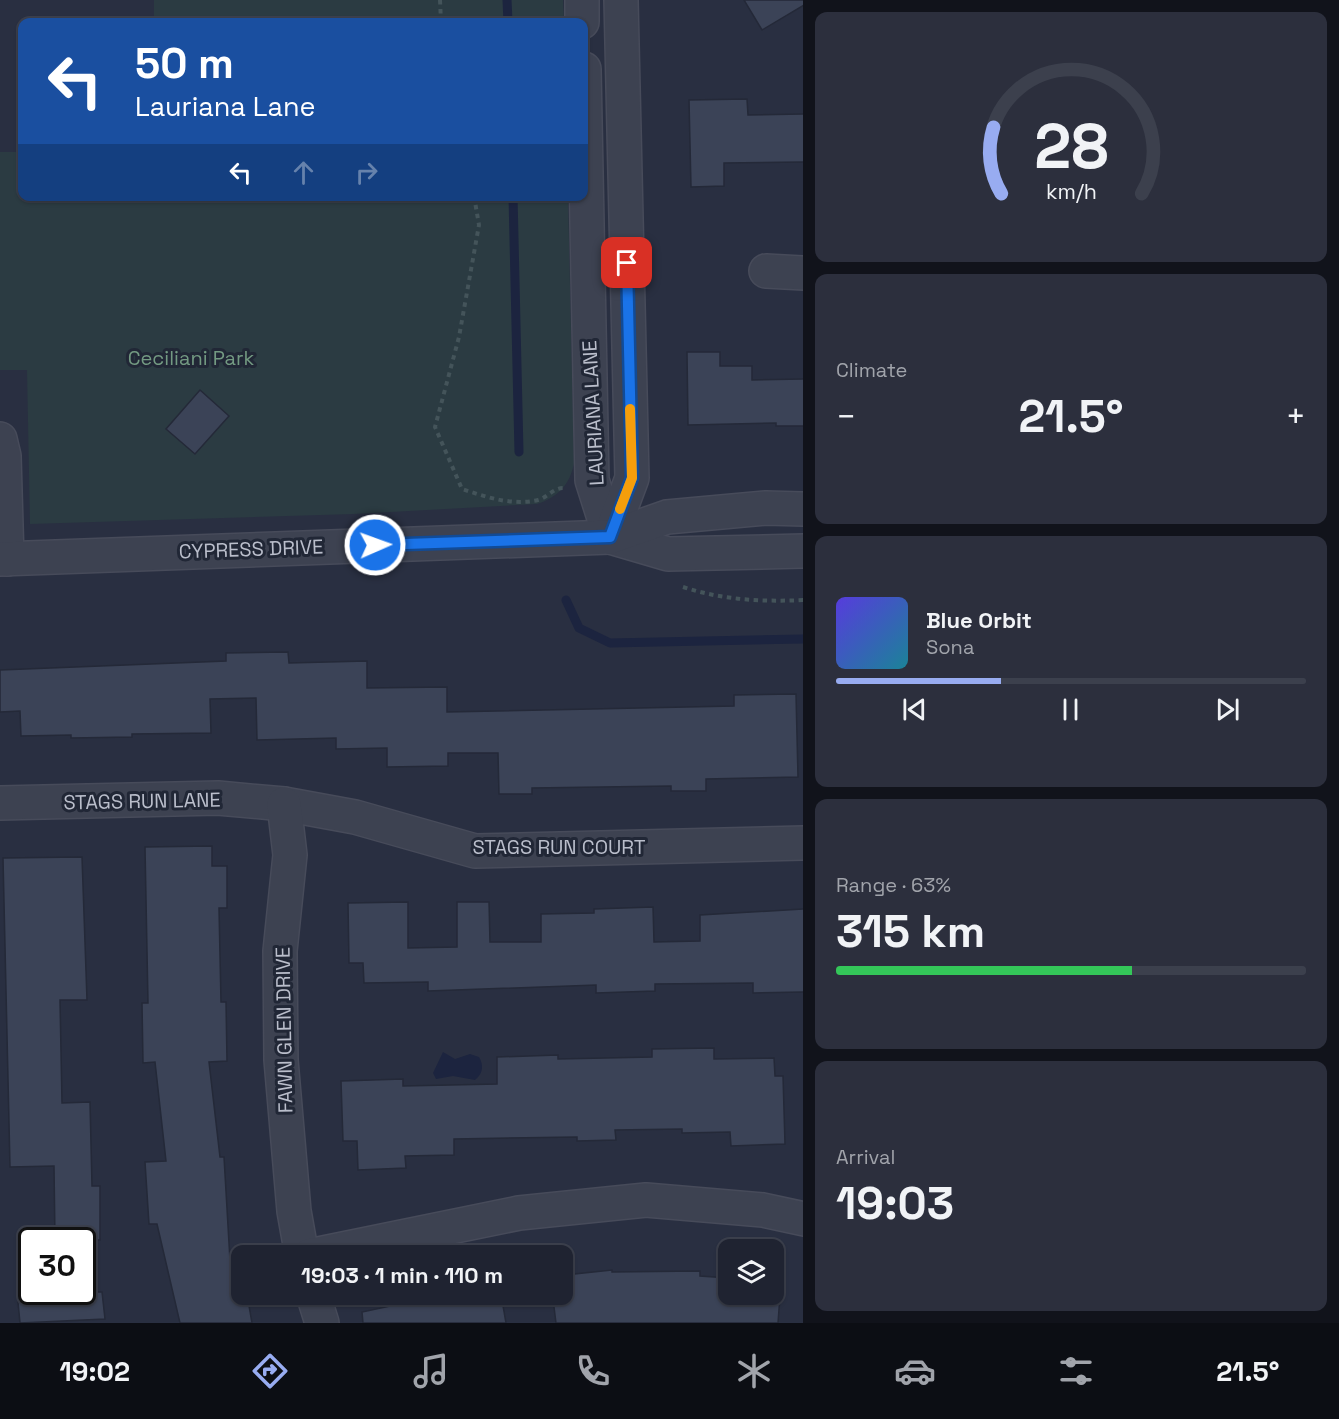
<!DOCTYPE html>
<html lang="en">
<head>
<meta charset="utf-8">
<style>
	:root { --surface:#1f2331; --page:#2c2f3d; --text:#f1f3f6; --muted:#a1a4ab; --line:#3c404d; --accent:#98acf1 }
	body { margin:0; font-family:"Space Grotesk",sans-serif; background:var(--page); color:var(--text); height:100vh; display:flex; flex-direction:column; font-size:22px; white-space:nowrap }
	* { box-sizing:border-box; margin:0 }
	p { font-size:20px; color:var(--muted) }
	.icon { flex:none; width:33px; height:33px; fill:none; stroke:currentColor; stroke-width:2; stroke-linecap:round; stroke-linejoin:round }
	.map { position:relative; flex:1; overflow:hidden }
	.details { display:flex; flex-direction:column; gap:12px; padding:12px; background:#11131b; width:536px }
	.details>* { flex:none }
	.banner { position:absolute; left:18px; top:18px; width:570px; height:183px; border-radius:12px; box-shadow:0 2px 4px #0004,0 0 0 2px var(--line); background:#1a4fa0; color:#fff; overflow:hidden }
	.controls { position:absolute; left:718px; top:1239px; display:grid; gap:12px }
	.controls a { display:grid; place-items:center; width:66px; height:66px; border-radius:12px; background:var(--surface); box-shadow:0 2px 4px #0004,0 0 0 2px var(--line); font-size:30px }
	.speed { position:absolute; left:18px; top:1227px; display:flex; gap:12px; font-size:30px; font-weight:700; text-align:center }
	.speed>* { display:grid; place-content:center; width:78px; height:78px; border-radius:50%; background:var(--surface); box-shadow:0 2px 4px #0004,0 0 0 2px var(--line); line-height:1 }
	.speed .limit { border:3px solid #111; border-radius:9px; background:#fff; color:#111 }
	.pin { position:absolute; display:grid; place-items:center; width:51px; height:51px; color:#fff; margin:-26px; border-radius:12px; box-shadow:0 3px 9px #0006 }
	.me { position:absolute; width:66px; margin:-33px; rotate:88deg; stroke-linejoin:round; filter:drop-shadow(0 0 4px #0008) }
	.turn { display:flex; align-items:center; gap:21px; height:126px; padding:0 18px; font-size:27px }
	.turn .icon { width:78px; height:78px; stroke-width:2.5 }
	.turn b { display:block; font-size:42px; line-height:51px }
	.lanes { display:flex; align-items:center; height:57px; padding:0 18px; background:#0003; justify-content:center; gap:30px; direction:ltr }
	.lanes .off { opacity:.35 }
	.big { font-size:45px; font-weight:800; line-height:1.1 }
	.details .tile { flex:1; display:flex; flex-direction:column; justify-content:center; gap:9px; min-width:0; padding:0 21px; border-radius:12px; background:var(--page) }
	.details .dial { align-items:center; gap:0 }
	.dial svg { height:156px; overflow:visible; fill:none; stroke:var(--line); stroke-width:7; stroke-linecap:round; text-anchor:middle }
	.dial text { fill:var(--text); stroke:none }
	.song { display:flex; align-items:center; gap:18px }
	.cover { width:72px; height:72px; border-radius:9px; background:linear-gradient(135deg,hsl(250 70% 55%),hsl(190 70% 35%)) }
	.played { height:6px; border-radius:3px; background:linear-gradient(90deg,var(--accent) 35%,var(--line) 35%) }
	.keys { display:flex; justify-content:space-around; direction:ltr }
	.heat { display:flex; justify-content:space-between; align-items:center; font-size:33px; direction:ltr }
	.charge { height:9px; border-radius:4px; background:linear-gradient(90deg,#34c759 63%,var(--line) 0) }
	.trip { position:absolute; left:231px; top:1245px; width:342px; height:60px; border-radius:12px; background:var(--surface); box-shadow:0 2px 4px #0004,0 0 0 2px var(--line); font-weight:800; line-height:60px; text-align:center }
	.dock { display:flex; height:96px; justify-content:space-around; align-items:center; background:#0c0e14; color:var(--muted) }
	.dock .icon { width:42px; height:42px }
	.dock .selected { color:var(--accent) }
	.dock b { font-size:27px; color:var(--text) }
	main { display:flex; flex:1; min-height:0 }
	.map>svg:first-child { display:block }
	.green { fill:#2b3b42 }
	.water { fill:#1c243f }
	.lines { fill:none; stroke-linecap:round; stroke-linejoin:round }
	.stream { stroke:#1c243f; stroke-width:9 }
	.building { fill:#3b4357; stroke:#242938; stroke-width:1.5 }
	.minor-casing { stroke:#474b5a; stroke-width:36 }
	.path { stroke:#44545a; stroke-width:4; stroke-dasharray:4.5 4.5; stroke-linecap:butt }
	.minor { stroke:#3d4251; stroke-width:33 }
	.route-casing { stroke:#114b97; stroke-width:15 }
	.route { stroke:#1a73e8; stroke-width:10 }
	.slow { stroke:#f59e0b; stroke-width:10 }
	.labels { text-anchor:middle; stroke-width:6; stroke-linejoin:round; paint-order:stroke }
	.park-label { font-size:20px; fill:#739a82; stroke:#212736 }
	.street-label { font-size:20px; fill:#babecb; stroke:#212736 }
</style>
</head>
<body>
<main>
<div class="map">
<svg width="804" height="1323" viewBox="0 0 804 1323">
	<rect width="100%" height="100%" fill="#292f41"/>
	<g class="green">
		<polygon points="154,0 563,0 564,22 154,22"/>
		<path d="M0,152H22V196L568,197L574,463C570,485 558,497 537,504L354,514L30,524L27,370H0Z"/>
	</g>
	<path class="water" d="M443,1052L455,1059L470,1054L479,1057C484,1065 483,1074 475,1080L453,1076L436,1079L433,1073Z"/>
	<g class="lines">
		<g class="stream">
			<polyline points="507,0 508,22"/>
			<polyline points="513,196 519,452"/>
			<polyline points="566,600 579,628 610,643 804,639"/>
		</g>
	</g>
	<g class="building">
		<polygon points="744,0 804,0 804,5 762,30"/>
		<polygon points="747,99 748,115 804,114 804,162 724,163 724,186 691,187 689,100"/>
		<polygon points="687,352 720,352 720,366 752,366 752,380 804,379 804,426 776,426 776,423 688,425"/>
		<polygon points="200,390 229,416 195,454 166,429"/>
		<polygon points="288,652 289,663 367,661 367,688 447,687 447,712 734,706 734,695 796,694 798,777 706,779 706,791 671,791 671,786 532,788 532,794 499,794 498,753 448,753 448,766 387,767 387,748 336,749 336,738 257,740 256,698 210,699 211,733 132,734 132,737 71,738 71,735 21,736 20,711 0,712 0,670 226,661 226,653"/>
		<polygon points="212,846 212,866 227,866 227,908 219,908 221,1002 226,1002 227,1061 209,1062 220,1157 224,1157 230,1260 242,1257 242,1294 247,1294 252,1323 180,1323 157,1224 149,1224 145,1162 166,1161 155,1062 143,1063 142,1003 148,1003 145,847"/>
		<polygon points="82,857 87,1000 60,1000 62,1103 90,1102 92,1186 100,1186 100,1240 55,1240 54,1166 10,1167 3,858"/>
		<polygon points="408,902 408,948 457,947 457,902 489,902 490,942 541,942 541,914 594,913 594,909 653,907 654,942 700,941 700,915 804,909 804,992 753,993 753,983 655,984 655,991 596,993 596,985 428,991 428,982 364,983 363,963 349,963 348,903"/>
		<polygon points="714,1048 714,1059 774,1058 775,1076 783,1076 785,1144 731,1146 730,1132 682,1133 682,1129 615,1130 616,1140 577,1141 577,1137 454,1139 454,1155 405,1156 406,1168 358,1170 357,1141 343,1141 341,1081 403,1079 403,1086 497,1084 497,1057 558,1055 558,1059 652,1057 652,1049"/>
		<polygon points="612,1270 612,1272 700,1271 700,1276 729,1278 729,1294 774,1294 774,1282 781,1282 778,1323 556,1323 553,1299 568,1297 565,1275"/>
		<polygon points="17,1292 102,1292 105,1319 20,1323"/>
		<polygon points="446,1294 501,1294 506,1323 363,1323 362,1312"/>
	</g>
	<g class="lines">
		<g class="minor-casing">
			<g id="minor">
				<polyline points="582,0 582,22"/>
				<polyline points="584,69 592,480 610,537"/>
				<polyline points="766,271 804,273"/>
				<polyline points="0,439 4,456 7,559"/>
				<polyline points="610,537 632,478 621,0"/>
				<polyline points="610,537 668,554 804,551"/>
				<polyline points="0,559 610,537 667,517 766,508 804,509"/>
				<polyline points="0,803 218,798 284,804 355,817 475,851 804,843"/>
				<polyline points="284,804 290,855 280,951 281,1060 294,1211 302,1256"/>
				<polyline points="309,1256 519,1213 646,1200 763,1210 804,1219"/>
				<polyline points="313,1294 322,1323"/>
			</g>
		</g>
		<g class="path">
			<polyline points="440,0 441,22"/>
			<path d="M474,196L479,225L459,337L435,427L462,489C486,497 512,506 538,500C547,498 553,488 563,488"/>
			<path d="M683,587C723,600 762,602 804,600"/>
		</g>
		<use href="#minor" class="minor"/>
	</g>
	<g class="lines">
		<g class="route-casing">
			<polyline id="route" points="375,545 610,537 632,478 627,263"/>
		</g>
		<use href="#route" class="route"/>
		<polyline class="slow" points="620,509 632,478 630,409"/>
	</g>
	<g class="labels">
		<g class="park-label">
			<text x="191" y="365">Ceciliani Park</text>
		</g>
		<g class="street-label">
			<text transform="translate(593 413) rotate(-93)" y="7">LAURIANA LANE</text>
			<text transform="translate(251 549) rotate(-2)" y="7">CYPRESS DRIVE</text>
			<text transform="translate(142 801) rotate(-1)" y="7">STAGS RUN LANE</text>
			<text x="559" y="854">STAGS RUN COURT</text>
			<text transform="translate(284 1030) rotate(-91)" y="7">FAWN GLEN DRIVE</text>
		</g>
	</g>
</svg>
<div class="controls">
<a><svg class="icon" aria-label="layers" viewBox="0 0 24 24"><path d="M12 4l9 5-9 5-9-5zM3 14l9 5 9-5"/></svg></a>
</div>
<div class="speed"><div class="limit">30</div></div>
<div class="pin" style="left:627px;top:263px;background:#d93025"><svg class="icon" aria-label="arrive" viewBox="0 0 24 24"><path d="M6 21V4h12l-3 4 3 4H6"/></svg></div>
<svg class="me" style="left:375px;top:545px" viewBox="-20 -20 40 40"><circle r="17" fill="#1a73e8" stroke="#fff" stroke-width="3"/><path d="M0-11L8 9 0 5-8 9z" fill="#fff"/></svg>
<div class="trip">19:03 · 1 min · 110 m</div>
<div class="banner">
<div class="turn"><svg class="icon" aria-label="left" viewBox="0 0 24 24"><path d="M17 20v-9H6M10 6l-5 5 5 5"/></svg><div><b>50 m</b>Lauriana Lane</div></div>
<div class="lanes"><svg class="icon" aria-label="left" viewBox="0 0 24 24"><path d="M17 20v-9H6M10 6l-5 5 5 5"/></svg><svg class="icon off" aria-label="ahead" viewBox="0 0 24 24"><path d="M12 20V5M6 11l6-6 6 6"/></svg><svg class="icon off" aria-label="right" viewBox="0 0 24 24"><path d="M7 20v-9h11M14 6l5 5-5 5"/></svg></div>
</div>
</div>
<section class="details">
<div class="tile dial"><svg viewBox="0 0 100 80">
<path d="M14 69A42 42 0 1 1 86 69"/>
<path d="M14 69A42 42 0 0 1 10 35" stroke="#98acf1"/>
<text x="50" y="56" font-size="32" font-weight="700">28</text>
<text x="50" y="72" font-size="11">km/h</text>
</svg></div>
<div class="tile"><p>Climate</p>
<div class="heat"><a>−</a><b class="big">21.5°</b><a>+</a></div>
</div>
<div class="tile">
<div class="song"><i class="cover"></i><div><b>Blue Orbit</b><p>Sona</p></div></div>
<div class="played"></div>
<div class="keys"><svg class="icon" aria-label="previous" viewBox="0 0 24 24"><path d="M18 5L8 12l10 7zM5 5v14"/></svg><svg class="icon" aria-label="pause" viewBox="0 0 24 24"><path d="M8 5v14M16 5v14"/></svg><svg class="icon" aria-label="next" viewBox="0 0 24 24"><path d="M6 5l10 7-10 7zM19 5v14"/></svg></div>
</div>
<div class="tile"><p>Range · 63%</p><b class="big">315 km</b><div class="charge"></div></div>
<div class="tile"><p>Arrival</p><b class="big">19:03</b></div>
</section>
</main>
<nav class="dock">
<b>19:02</b>
<svg class="icon selected" aria-label="directions" viewBox="0 0 24 24"><path d="M12 3l9 9-9 9-9-9zM9 14v-3h6M13 9l2 2-2 2"/></svg>
<svg class="icon" aria-label="music" viewBox="0 0 24 24"><path d="M9 18V5l10-2v13"/><circle cx="6" cy="18" r="3"/><circle cx="16" cy="16" r="3"/></svg>
<svg class="icon" aria-label="phone" viewBox="0 0 24 24"><path d="M5 4h4l2 5-3 2q2 4 5 5l2-3 5 2v4C11 20 4 13 5 4z"/></svg>
<svg class="icon" aria-label="climate" viewBox="0 0 24 24"><path d="M12 3v18M4 7l16 10M4 17L20 7"/></svg>
<svg class="icon" aria-label="car" viewBox="0 0 24 24"><path d="M5 17H2v-5l4-1 3-4h7l3 4 3 1v5h-3M9 17h6M6 11h13"/><circle cx="7" cy="17" r="2"/><circle cx="17" cy="17" r="2"/></svg>
<svg class="icon" aria-label="filters" viewBox="0 0 24 24"><path d="M4 7h16M4 17h16"/><circle cx="9" cy="7" r="2"/><circle cx="15" cy="17" r="2"/></svg>
<b>21.5°</b>
</nav>
</body>
</html>
